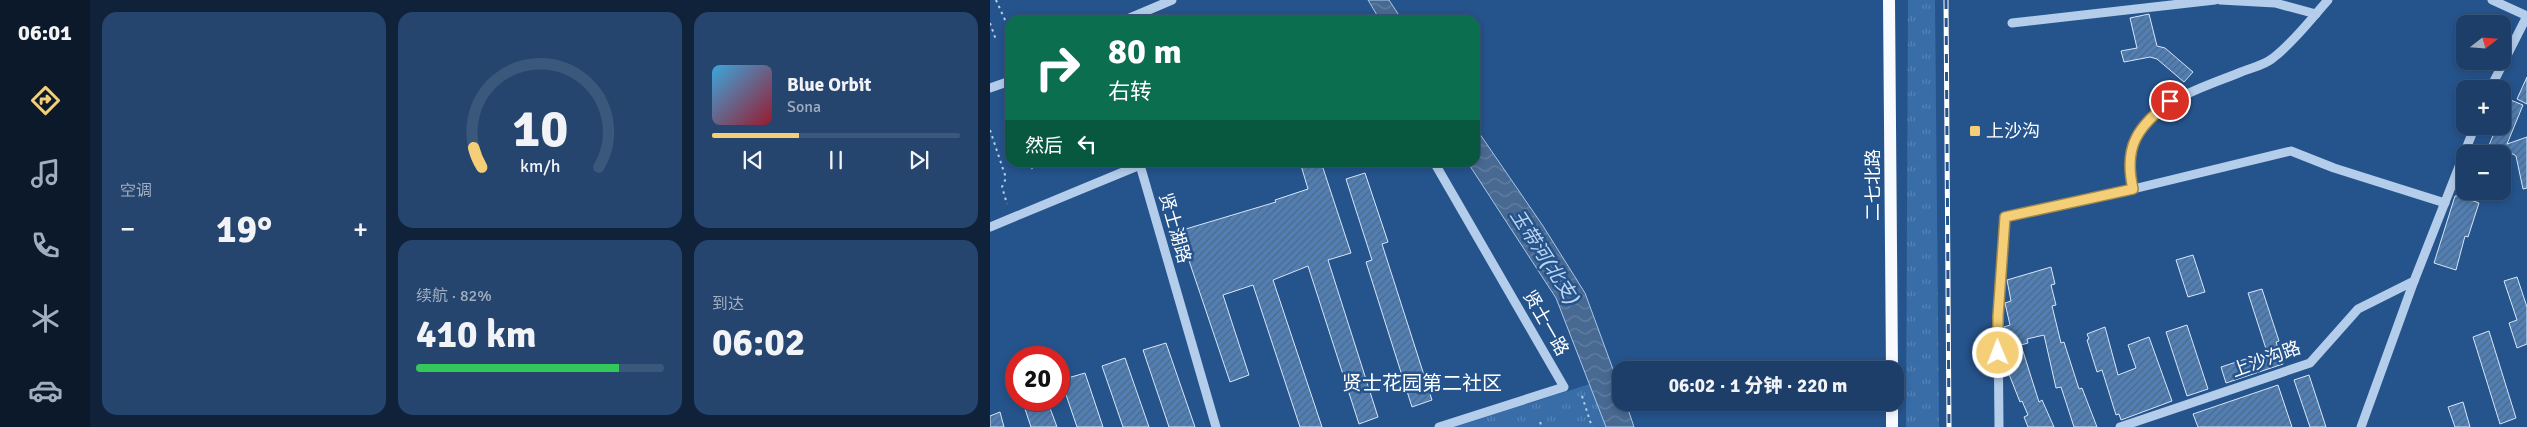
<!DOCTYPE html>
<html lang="zh">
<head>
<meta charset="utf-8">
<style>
	:root { --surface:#1c3e68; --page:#25456e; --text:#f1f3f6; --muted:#a0aec0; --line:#3a577c; --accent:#f4cf77 }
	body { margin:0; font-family:Signika,"Noto Sans SC",sans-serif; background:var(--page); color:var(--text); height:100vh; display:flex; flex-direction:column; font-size:19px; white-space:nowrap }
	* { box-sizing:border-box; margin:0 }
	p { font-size:16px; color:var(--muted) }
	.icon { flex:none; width:28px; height:28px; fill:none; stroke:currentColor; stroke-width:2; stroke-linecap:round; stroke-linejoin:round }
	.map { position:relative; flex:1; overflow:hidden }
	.sheet { display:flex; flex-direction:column; gap:12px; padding:12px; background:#0f2239; width:900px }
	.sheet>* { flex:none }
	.banner { position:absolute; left:15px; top:15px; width:475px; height:152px; border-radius:15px; box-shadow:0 2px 8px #0003,0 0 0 1px var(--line); background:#0b6e4f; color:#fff; overflow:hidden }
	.needle { width:32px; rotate:73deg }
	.tools { position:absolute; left:1466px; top:15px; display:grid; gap:10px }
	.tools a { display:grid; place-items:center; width:55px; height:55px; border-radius:10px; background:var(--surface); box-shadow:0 2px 8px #0003,0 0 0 1px var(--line); font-size:25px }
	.speed { position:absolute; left:15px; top:346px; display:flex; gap:10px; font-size:25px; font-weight:700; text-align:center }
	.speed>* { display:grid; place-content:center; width:65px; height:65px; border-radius:50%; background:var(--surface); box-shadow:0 2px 8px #0003,0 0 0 1px var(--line); line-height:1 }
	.speed .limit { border:8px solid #d22; background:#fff; color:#111 }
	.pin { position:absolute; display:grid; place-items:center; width:42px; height:42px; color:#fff; margin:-21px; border:2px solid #fff; border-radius:50%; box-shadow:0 1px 5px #0007 }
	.me { position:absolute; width:55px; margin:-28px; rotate:359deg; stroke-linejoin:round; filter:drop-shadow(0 0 4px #0008) }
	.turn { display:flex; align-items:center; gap:18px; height:105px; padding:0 20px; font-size:22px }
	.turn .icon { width:65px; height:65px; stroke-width:2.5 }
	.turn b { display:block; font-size:35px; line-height:42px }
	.then { display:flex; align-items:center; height:48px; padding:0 20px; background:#0003; gap:10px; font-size:19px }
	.big { font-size:38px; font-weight:800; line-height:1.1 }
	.sheet .widget { flex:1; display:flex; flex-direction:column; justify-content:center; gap:8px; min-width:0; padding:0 18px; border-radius:15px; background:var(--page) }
	.sheet .dial { align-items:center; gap:0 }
	.dial svg { height:130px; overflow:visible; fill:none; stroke:var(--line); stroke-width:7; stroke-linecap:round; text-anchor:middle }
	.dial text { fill:var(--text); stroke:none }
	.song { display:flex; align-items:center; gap:15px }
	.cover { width:60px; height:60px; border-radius:8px; background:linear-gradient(135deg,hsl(200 70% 55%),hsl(350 70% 35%)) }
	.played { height:5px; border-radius:2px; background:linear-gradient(90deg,var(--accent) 35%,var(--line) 35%) }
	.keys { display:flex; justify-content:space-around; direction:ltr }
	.heat { display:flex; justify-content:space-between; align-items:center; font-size:28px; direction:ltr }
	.charge { height:8px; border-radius:4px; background:linear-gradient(90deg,#34c759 82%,var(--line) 0) }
	.sheet .tiles { flex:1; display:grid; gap:12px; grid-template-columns:repeat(3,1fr) }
	.widget:first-child { grid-row:span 2 }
	.trip { position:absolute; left:622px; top:361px; width:292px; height:50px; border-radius:15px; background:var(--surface); box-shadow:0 2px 8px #0003,0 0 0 1px var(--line); font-weight:800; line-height:50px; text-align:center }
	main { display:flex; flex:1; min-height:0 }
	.tab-bar { display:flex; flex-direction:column; width:90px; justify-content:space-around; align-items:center; background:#0b192a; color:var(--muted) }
	.tab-bar .icon { width:35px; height:35px }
	.tab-bar .on { color:var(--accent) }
	.tab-bar b { font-size:22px; color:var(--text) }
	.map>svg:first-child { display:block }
	.grass { fill:url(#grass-tufts) }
	.water { fill:url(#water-waves); stroke:#a7c7eb }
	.building { fill:url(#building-hatch); stroke:#d7e6f8 }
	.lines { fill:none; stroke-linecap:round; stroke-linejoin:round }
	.path { stroke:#b3cdea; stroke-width:2; stroke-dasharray:2.5 4; stroke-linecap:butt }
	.minor { stroke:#b3cdea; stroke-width:9 }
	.major { stroke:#f7fafe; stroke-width:12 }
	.rail-casing { stroke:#fff; stroke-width:5 }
	.rail { stroke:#25538b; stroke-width:3; stroke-dasharray:9; stroke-linecap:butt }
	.route-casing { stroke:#9f874d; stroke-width:12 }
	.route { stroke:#f4cf77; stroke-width:9 }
	.poi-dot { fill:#f4cf77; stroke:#25538b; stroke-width:2 }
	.labels { text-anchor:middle; stroke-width:5; stroke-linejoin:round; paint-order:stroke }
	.poi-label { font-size:18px; fill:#fff; stroke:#25538b; text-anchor:start }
	.street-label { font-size:18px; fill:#fff; stroke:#25538b }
	.water-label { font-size:19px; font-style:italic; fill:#bfd6f1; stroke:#25538b }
	.quarter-label { font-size:20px; fill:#fff; stroke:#25538b }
</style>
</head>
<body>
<main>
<nav class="tab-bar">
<b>06:01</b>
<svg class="icon on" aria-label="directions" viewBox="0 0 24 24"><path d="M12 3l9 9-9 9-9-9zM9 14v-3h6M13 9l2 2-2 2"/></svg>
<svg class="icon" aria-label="music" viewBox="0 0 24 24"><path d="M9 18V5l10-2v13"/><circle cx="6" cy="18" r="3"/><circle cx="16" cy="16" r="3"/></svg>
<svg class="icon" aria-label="phone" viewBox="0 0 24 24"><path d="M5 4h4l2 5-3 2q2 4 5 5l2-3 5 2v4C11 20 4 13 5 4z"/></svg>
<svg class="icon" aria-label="climate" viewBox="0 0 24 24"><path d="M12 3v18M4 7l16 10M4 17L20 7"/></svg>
<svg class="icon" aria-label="car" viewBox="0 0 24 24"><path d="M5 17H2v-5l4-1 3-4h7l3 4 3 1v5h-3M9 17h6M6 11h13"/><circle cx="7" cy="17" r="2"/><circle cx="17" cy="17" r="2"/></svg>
</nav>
<section class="sheet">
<div class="tiles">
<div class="widget"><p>空调</p>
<div class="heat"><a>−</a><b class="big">19°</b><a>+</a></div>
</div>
<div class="widget dial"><svg viewBox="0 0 100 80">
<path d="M14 69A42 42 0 1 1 86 69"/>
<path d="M14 69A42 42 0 0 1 9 57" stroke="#f4cf77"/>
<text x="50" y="56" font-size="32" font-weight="700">10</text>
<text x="50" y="72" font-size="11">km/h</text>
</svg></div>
<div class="widget">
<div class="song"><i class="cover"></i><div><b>Blue Orbit</b><p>Sona</p></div></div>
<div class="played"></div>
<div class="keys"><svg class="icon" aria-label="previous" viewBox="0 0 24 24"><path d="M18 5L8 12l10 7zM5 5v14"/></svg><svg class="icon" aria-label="pause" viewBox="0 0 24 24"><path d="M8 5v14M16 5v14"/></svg><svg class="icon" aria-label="next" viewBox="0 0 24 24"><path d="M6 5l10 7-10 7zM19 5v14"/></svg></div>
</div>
<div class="widget"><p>续航 · 82%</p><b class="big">410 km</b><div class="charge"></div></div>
<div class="widget"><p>到达</p><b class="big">06:02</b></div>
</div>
</section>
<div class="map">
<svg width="1537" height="427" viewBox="0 0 1537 427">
	<defs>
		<pattern id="grass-tufts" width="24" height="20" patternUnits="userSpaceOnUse" patternTransform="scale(1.25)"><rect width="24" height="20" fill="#396da8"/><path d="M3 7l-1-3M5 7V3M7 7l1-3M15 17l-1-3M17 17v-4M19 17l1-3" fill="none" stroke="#5783b5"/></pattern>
		<pattern id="water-waves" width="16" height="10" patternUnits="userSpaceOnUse" patternTransform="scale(1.25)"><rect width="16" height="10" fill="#486991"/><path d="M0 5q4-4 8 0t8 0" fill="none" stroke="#6380a2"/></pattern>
		<pattern id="building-hatch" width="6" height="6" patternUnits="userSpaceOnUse" patternTransform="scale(1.25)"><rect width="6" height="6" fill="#517fb4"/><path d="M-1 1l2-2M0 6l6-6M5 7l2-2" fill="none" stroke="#4f6885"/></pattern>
	</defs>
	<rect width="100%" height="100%" fill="#25538b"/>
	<g class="grass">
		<polygon points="918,0 945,0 949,427 916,427"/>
		<polygon points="603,383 618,427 465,427"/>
	</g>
	<g class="water">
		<polygon points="378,0 399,0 412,20 390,20"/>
		<polygon points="485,127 553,226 595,293 631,391 631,402 636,403 644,427 616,427 566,298 478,163 485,162"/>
	</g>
	<g class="building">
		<polygon points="1159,14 1167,46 1175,48 1203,72 1194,82 1167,59 1160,57 1134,62 1131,51 1147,48 1140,18"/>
		<polygon points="1537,77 1537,104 1527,99"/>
		<polygon points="1518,99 1533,105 1517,144 1537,137 1537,188 1533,189 1526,156 1523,154 1490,154 1490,152 1497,150 1507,126 1512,126 1512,112"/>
		<polygon points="310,162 331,162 361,253 338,260 388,417 369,424 318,266 283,280 332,427 310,427 263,285 233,295 259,375 240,382 189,231 286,202 285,200 318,189"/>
		<polygon points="375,173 398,242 392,244 442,400 422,407 376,262 382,260 356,179"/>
		<polygon points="1469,191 1484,191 1481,200 1489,203 1478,237 1475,236 1466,270 1444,263 1465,196 1467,196"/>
		<polygon points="1203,255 1215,292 1198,297 1186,260"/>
		<polygon points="1061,267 1065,284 1061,285 1066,305 1062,306 1071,343 1074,342 1089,389 1092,388 1107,427 1084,427 1071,387 1066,388 1054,335 1037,339 1038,343 1031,345 1049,402 1052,400 1064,427 1038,427 1034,417 1038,415 1032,401 1030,402 1017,369 1020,368 1018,364 1023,362 1014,334 1014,327 1020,325 1015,303 1021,301 1017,280"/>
		<polygon points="1527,277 1537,307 1537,344 1527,348 1519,323 1527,320 1514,281"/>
		<polygon points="1272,289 1289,341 1286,342 1293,364 1236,383 1231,367 1277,352 1258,293"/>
		<polygon points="1197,325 1218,389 1197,396 1176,332"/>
		<polygon points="1115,327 1128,375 1146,368 1138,345 1159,337 1182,401 1131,420 1129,414 1126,415 1112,370 1107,372 1097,340 1099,339 1097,334"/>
		<polygon points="1499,331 1526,418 1510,424 1483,337"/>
		<polygon points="176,343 205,427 179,427 153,350"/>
		<polygon points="135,358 159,427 133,427 112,366"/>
		<polygon points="95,373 113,427 87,427 71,380"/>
		<polygon points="1319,375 1336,427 1320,427 1304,380"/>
		<polygon points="1288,385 1302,427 1208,427 1203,414"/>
		<polygon points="32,400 57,400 67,427 41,427"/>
		<polygon points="1473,402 1480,427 1465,427 1458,407"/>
		<polygon points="10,412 14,427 0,427 0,416"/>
	</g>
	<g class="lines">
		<g class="path">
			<polyline points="6,0 20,31"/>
			<polyline points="0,23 6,40"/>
			<polyline points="16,93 20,105"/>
			<polyline points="0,130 16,178 12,187 17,204"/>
			<polyline points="40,162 42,169"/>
			<polyline points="592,396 602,427"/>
			<polyline points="550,422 552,427"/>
		</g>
		<g class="minor">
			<polyline points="1230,0 1285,3 1326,14"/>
			<polyline points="1502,0 1537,16"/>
			<polyline points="135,20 182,0"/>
			<polyline points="1022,23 1225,0"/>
			<polyline points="0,88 20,81"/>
			<polyline points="1500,89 1537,16"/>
			<polyline points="444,162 574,387 449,427"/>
			<path d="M1143,189C1126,111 1195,95 1251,72C1261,68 1275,65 1283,58C1303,43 1321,19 1338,0"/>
			<polyline points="0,227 150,165 226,427"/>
			<polyline points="1009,427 1008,316 1015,217 1106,198 1301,151 1344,168 1455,203"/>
			<polyline points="1130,427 1320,363 1368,309 1424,281 1485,126"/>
			<polyline points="1371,427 1424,281"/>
		</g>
		<g class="major">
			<polyline points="899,0 902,370"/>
			<polyline points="902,402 902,427"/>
		</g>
		<g class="rail-casing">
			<polyline id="rail" points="956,0 959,427"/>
		</g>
		<use href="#rail" class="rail"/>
	</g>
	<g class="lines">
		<g class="route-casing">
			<path id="route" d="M1008,353V316L1015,217L1143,189C1133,145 1148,128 1180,101"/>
		</g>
		<use href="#route" class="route"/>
	</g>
	<rect class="poi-dot" x="979" y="125" width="12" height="12" rx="2.5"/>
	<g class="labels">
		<g class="poi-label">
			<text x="996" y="137">上沙沟</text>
		</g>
		<g class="street-label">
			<text transform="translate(883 185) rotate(-90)" y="6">二七北路</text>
			<text transform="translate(185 228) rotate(74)" y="6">贤士湖路</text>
			<text transform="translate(556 323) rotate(60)" y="6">贤士一路</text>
			<text transform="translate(1276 359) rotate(-20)" y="6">上沙沟路</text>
		</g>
		<g class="water-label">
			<text transform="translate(555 256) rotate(57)" y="7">玉带河(北支)</text>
		</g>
		<g class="quarter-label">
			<text x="432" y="390">贤士花园第二社区</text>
		</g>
	</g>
</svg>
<div class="tools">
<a><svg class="needle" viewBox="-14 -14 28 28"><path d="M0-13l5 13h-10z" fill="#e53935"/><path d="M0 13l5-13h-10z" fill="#a0aec0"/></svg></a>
<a>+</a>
<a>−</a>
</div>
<div class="speed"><div class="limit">20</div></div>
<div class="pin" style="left:1180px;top:101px;background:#d93025"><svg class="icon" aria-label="arrive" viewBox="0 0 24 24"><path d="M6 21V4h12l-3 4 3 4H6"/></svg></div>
<svg class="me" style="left:1008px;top:353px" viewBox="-20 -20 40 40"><circle r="17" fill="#f4cf77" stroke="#fff" stroke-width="3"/><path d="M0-11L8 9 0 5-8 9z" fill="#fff"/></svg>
<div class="trip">06:02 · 1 分钟 · 220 m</div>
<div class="banner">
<div class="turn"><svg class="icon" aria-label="right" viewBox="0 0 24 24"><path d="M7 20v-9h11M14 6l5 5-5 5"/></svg><div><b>80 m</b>右转</div></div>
<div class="then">然后<svg class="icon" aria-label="left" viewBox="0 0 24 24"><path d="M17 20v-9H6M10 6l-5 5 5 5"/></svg></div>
</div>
</div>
</main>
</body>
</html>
